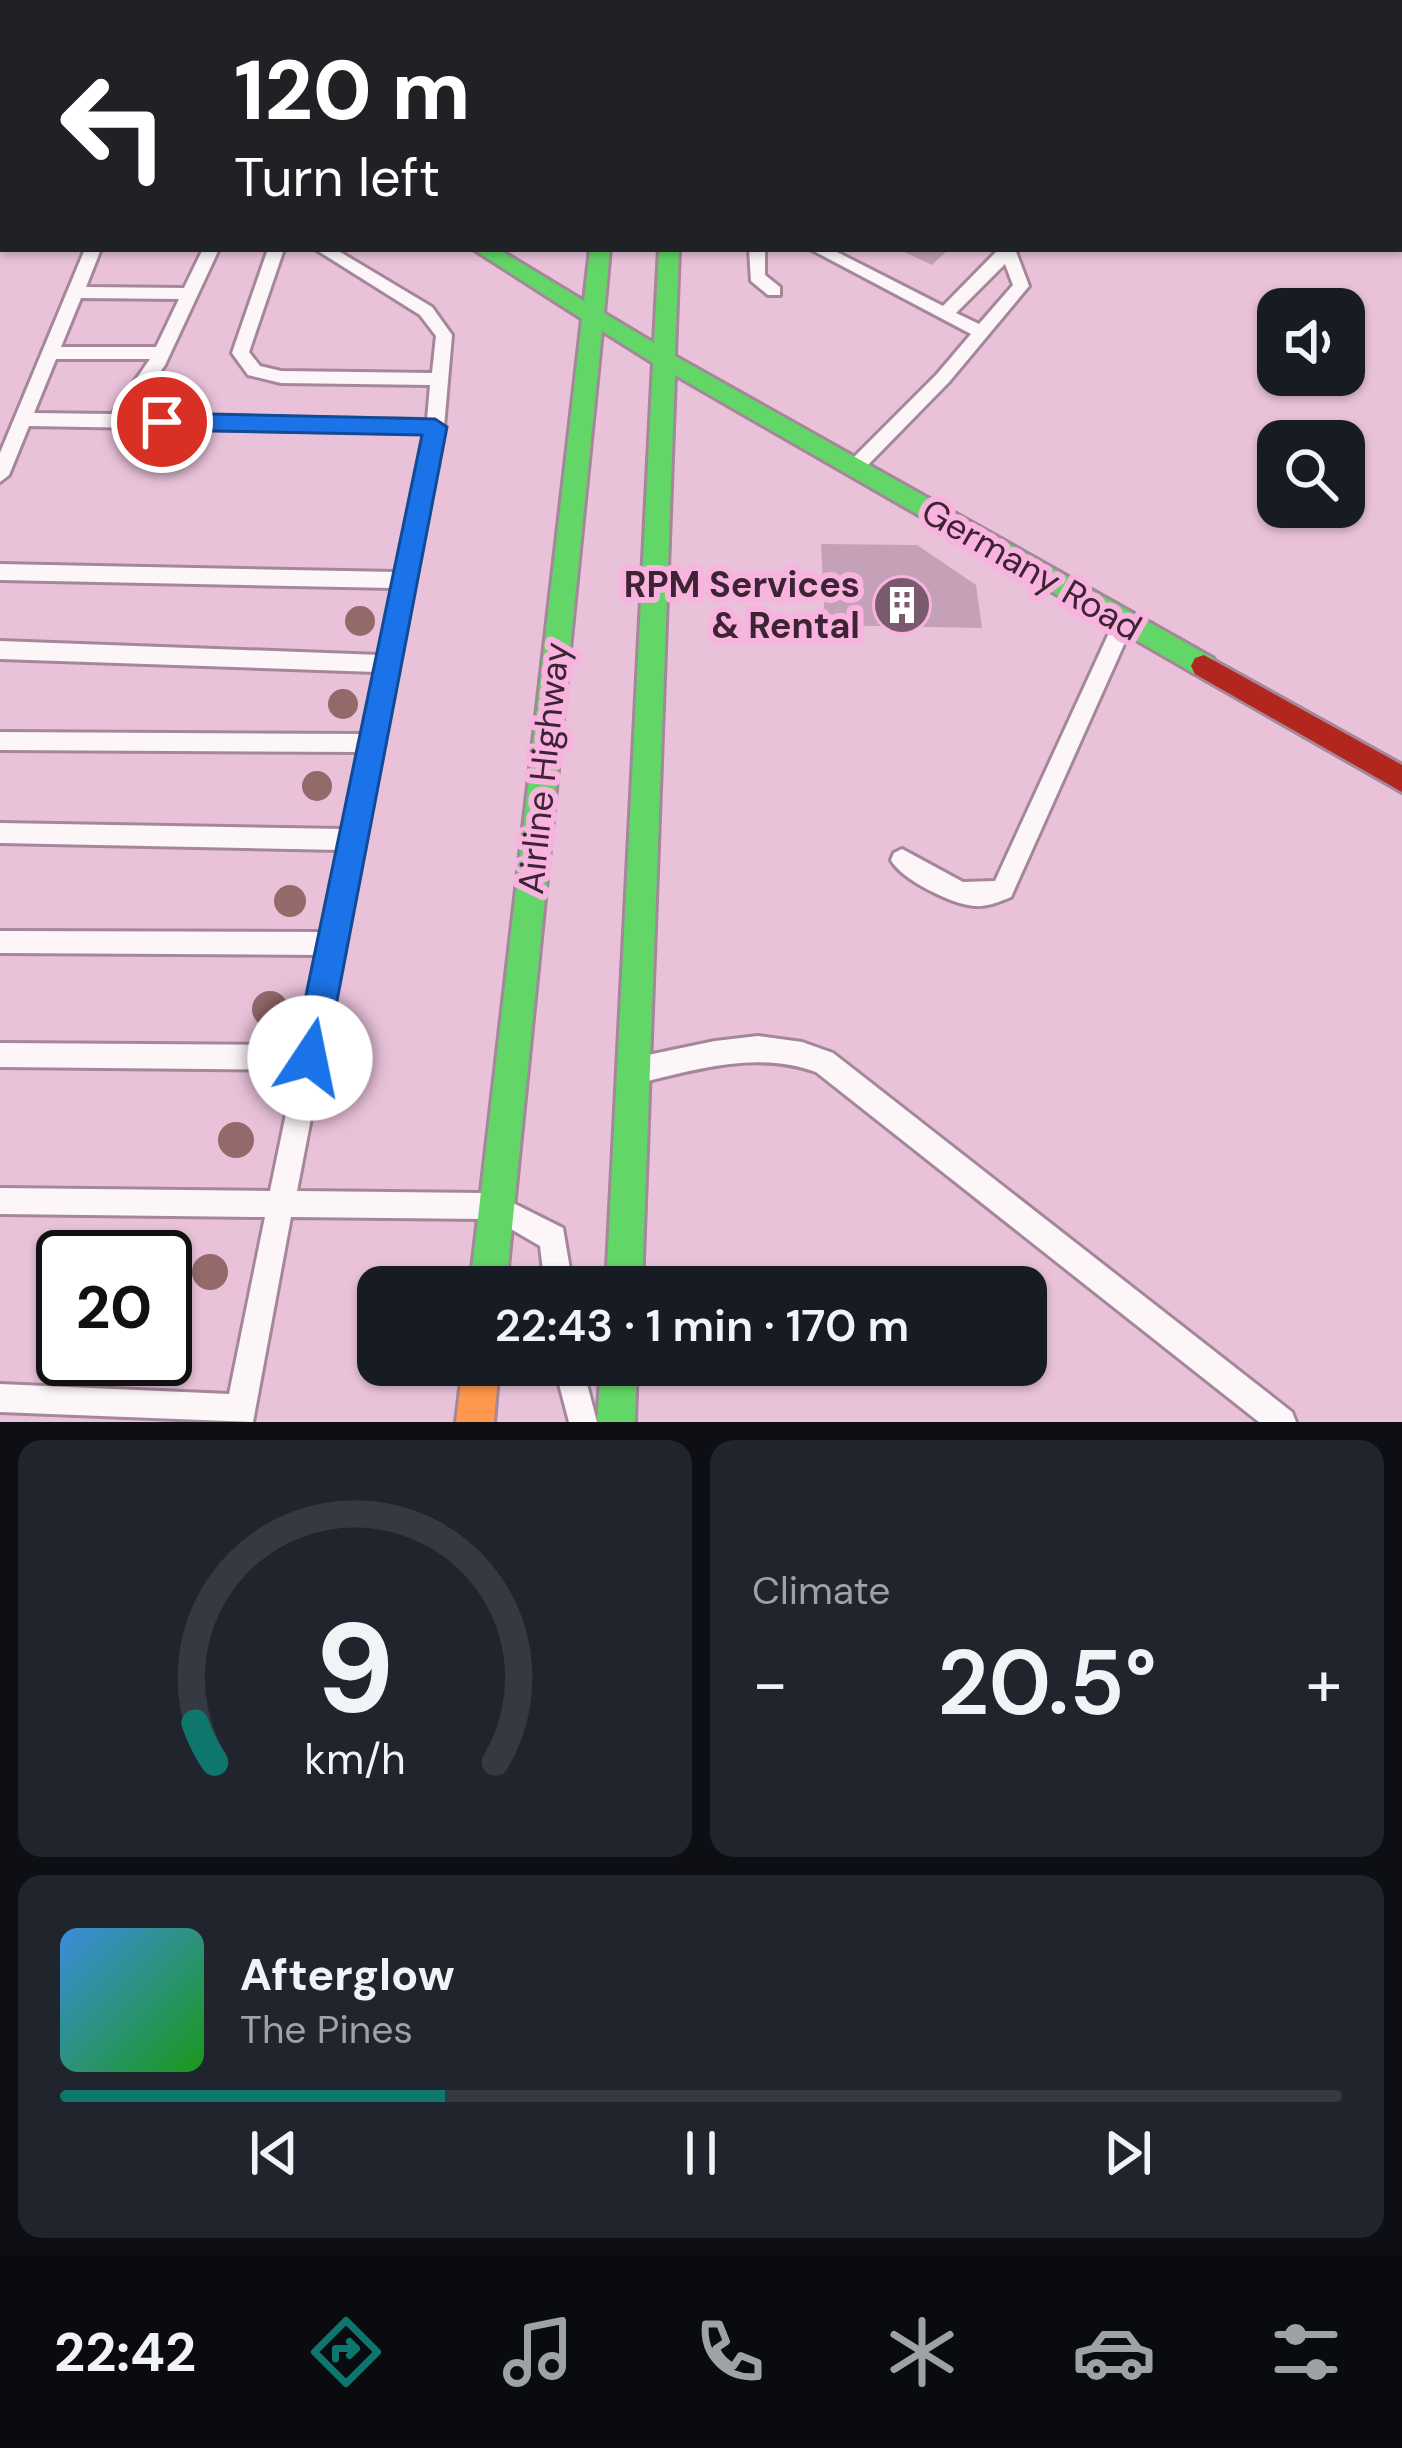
<!DOCTYPE html>
<html lang="en">
<head>
<meta charset="utf-8">
<style>
	:root { --surface:#171b24; --page:#20242c; --text:#f1f3f6; --muted:#9ea1a6; --line:#363941; --accent:#0f766e }
	body { margin:0; font-family:"DM Sans",sans-serif; background:var(--page); color:var(--text); height:100vh; display:flex; flex-direction:column; font-size:45px; white-space:nowrap }
	* { box-sizing:border-box; margin:0 }
	p { font-size:39px; color:var(--muted) }
	.icon { flex:none; width:66px; height:66px; fill:none; stroke:currentColor; stroke-width:2; stroke-linecap:round; stroke-linejoin:round }
	.map { position:relative; height:1422px; overflow:hidden }
	.panel { display:flex; flex-direction:column; gap:18px; padding:18px; background:#0d0f14; flex:1 }
	.panel>* { flex:none }
	.top-card { position:absolute; left:0px; top:0px; width:1404px; height:252px; box-shadow:0 3px 9px #0004; background:#202124; color:#fff; overflow:hidden }
	.controls { position:absolute; left:1257px; top:288px; display:grid; gap:24px }
	.controls a { display:grid; place-items:center; width:108px; height:108px; border-radius:24px; background:var(--surface); box-shadow:0 3px 9px #0004; font-size:60px }
	.speed { position:absolute; left:36px; top:1230px; display:flex; gap:24px; font-size:60px; font-weight:700; text-align:center }
	.speed>* { display:grid; place-content:center; width:156px; height:156px; border-radius:50%; background:var(--surface); box-shadow:0 3px 9px #0004; line-height:1 }
	.speed .limit { border:6px solid #111; border-radius:18px; background:#fff; color:#111 }
	.pin { position:absolute; display:grid; place-items:center; width:102px; height:102px; color:#fff; margin:-51px; border:6px solid #fff; border-radius:50%; box-shadow:0 3px 12px #0007 }
	.me { position:absolute; width:132px; margin:-66px; rotate:11deg; stroke-linejoin:round; filter:drop-shadow(0 0 9px #0008) }
	.turn { display:flex; align-items:center; gap:42px; height:252px; padding:0 36px; font-size:54px }
	.turn .icon { width:156px; height:156px; stroke-width:2.5 }
	.turn b { display:block; font-size:84px; line-height:102px }
	.big { font-size:90px; font-weight:600; line-height:1.1 }
	.panel .card { flex:1; display:flex; flex-direction:column; justify-content:center; gap:18px; min-width:0; padding:0 42px; border-radius:24px; background:var(--page) }
	.panel .dial { align-items:center; gap:0 }
	.dial svg { height:312px; overflow:visible; fill:none; stroke:var(--line); stroke-width:7; stroke-linecap:round; text-anchor:middle }
	.dial text { fill:var(--text); stroke:none }
	.song { display:flex; align-items:center; gap:36px }
	.cover { width:144px; height:144px; border-radius:18px; background:linear-gradient(135deg,hsl(210 70% 55%),hsl(120 70% 35%)) }
	.played { height:12px; border-radius:6px; background:linear-gradient(90deg,var(--accent) 30%,var(--line) 30%) }
	.keys { display:flex; justify-content:space-around; direction:ltr }
	.heat { display:flex; justify-content:space-between; align-items:center; font-size:66px; direction:ltr }
	.panel .tiles { flex:1; display:grid; gap:18px; grid-template-columns:1fr 1fr }
	.card:last-child { grid-column:span 2 }
	.trip { position:absolute; left:357px; top:1266px; width:690px; height:120px; border-radius:24px; background:var(--surface); box-shadow:0 3px 9px #0004; font-weight:600; line-height:120px; text-align:center }
	.dock { display:flex; height:192px; justify-content:space-around; align-items:center; background:#090b0e; color:var(--muted) }
	.dock .icon { width:84px; height:84px }
	.dock .current { color:var(--accent) }
	.dock b { font-size:54px; color:var(--text) }
	.map>svg:first-child { display:block }
	.building { fill:#c5a1b8 }
	.lines { fill:none; stroke-linecap:round; stroke-linejoin:round }
	.lane-casing { stroke:#a4879a; stroke-width:6 }
	.fast-casing { stroke:#a4879a; stroke-width:6 }
	.slow-casing { stroke:#a4879a; stroke-width:6 }
	.jam-casing { stroke:#a4879a; stroke-width:6 }
	.lane { fill:#fcf6f9; fill-rule:evenodd }
	.fast { fill:#63d668; fill-rule:evenodd }
	.slow { fill:#ff974d; fill-rule:evenodd }
	.jam { fill:#b3261e; fill-rule:evenodd }
	.tree { fill:#93696a }
	.route { fill:#1a73e8; stroke:#114b97; stroke-width:3 }
	.labels { text-anchor:middle; stroke-width:12; stroke-linejoin:round; paint-order:stroke }
	.street-label { font-size:36px; fill:#3e2334; stroke:#f8b3de }
	.poi-label { font-size:36px; font-weight:bold; fill:#3e2334; stroke:#f8b3de; text-anchor:end }
</style>
</head>
<body>
<div class="map">
<svg width="1402" height="1422" viewBox="0 0 1402 1422">
	<rect width="100%" height="100%" fill="#e9c2da"/>
	<g class="building">
		<polygon points="898,249 949,249 932,265"/>
		<polygon points="821,544 917,545 976,585 982,628 825,625"/>
	</g>
	<g class="lines">
		<g class="lane-casing">
			<g id="lane">
				<polygon points="189,0 205,0 208,3 192,3"/>
				<polygon points="492,0 507,0 510,3 495,3"/>
				<polygon points="1402,0 1401,4 1392,1 1393,0"/>
				<rect x="0" y="233" width="3" height="10"/>
				<path d="M85,249H101L86,287L184,288L203,249H219L165,365L130,415L427,420L430,385L281,383L248,375L232,353L268,249H284L249,352L260,366L281,371L432,373L436,336L420,315L315,249H335L432,307L452,335L444,427L297,1191L484,1193L493,1197L497,1206L493,1215L484,1219L291,1217L253,1422L0,1412V1384L229,1394L265,1217L0,1214V1188L270,1191L295,1070L0,1067V1043L300,1045L318,955L0,953V931L323,932L340,850L0,843V823L344,829L360,752L0,750V732L364,734L376,672L0,659V641L380,655L393,588L0,580V564L396,572L425,433L29,426L9,475L0,482V453ZM81,298L179,299L156,347H61ZM56,359H150L112,414L34,413Z"/>
				<polygon points="749,249 765,249 765,275 780,287 780,295 768,295 751,281"/>
				<path d="M810,249H831L943,306L999,249H1015L1029,286L949,382L860,473H848L845,468L848,463L937,374L971,334ZM1005,264L1013,285L979,324L956,313Z"/>
				<path d="M1124,614L1131,616L1134,622L1011,897C999,902 987,907 974,906C951,904 901,879 891,860L894,853L902,849L963,882L995,881L1114,622L1117,616Z"/>
				<path d="M758,1036L802,1042L833,1053L1292,1412L1296,1422H1259L816,1072C760,1052 704,1067 648,1081L639,1077L635,1068L639,1059L648,1055L715,1041Z"/>
				<polygon points="513,1203 563,1228 573,1287 545,1287 540,1246 504,1225 500,1216 504,1207"/>
				<polygon points="554,1365 582,1365 597,1422 569,1422"/>
			</g>
		</g>
		<g class="fast-casing">
			<g id="fast">
				<polygon points="72,0 91,0 93,3 74,3"/>
				<rect x="615" y="0" width="16" height="3"/>
				<polygon points="473,249 498,249 584,301 590,249 610,249 604,313 654,343 659,249 679,249 675,356 1213,658 1217,666 1213,674 1195,674 675,375 642,1287 606,1287 653,363 602,331 506,1287 470,1287 582,319"/>
				<polygon points="601,1365 637,1365 635,1422 597,1422"/>
			</g>
		</g>
		<g class="slow-casing">
			<polygon id="slow" points="463,1365 499,1365 494,1422 456,1422"/>
		</g>
		<g class="jam-casing">
			<g id="jam">
				<rect x="674" y="0" width="16" height="3"/>
				<polygon points="1204,655 1402,765 1402,792 1195,674 1191,666 1195,658"/>
			</g>
		</g>
		<use href="#lane" class="lane"/>
		<use href="#fast" class="fast"/>
		<use href="#slow" class="slow"/>
		<use href="#jam" class="jam"/>
	</g>
	<g class="tree">
		<circle cx="162" cy="394" r="12"/>
		<circle cx="360" cy="621" r="15"/>
		<circle cx="343" cy="704" r="15"/>
		<circle cx="317" cy="786" r="15"/>
		<circle cx="290" cy="901" r="16"/>
		<circle cx="270" cy="1009" r="18"/>
		<circle cx="236" cy="1140" r="18"/>
		<circle cx="210" cy="1272" r="18"/>
	</g>
	<polygon class="route" points="162,413 435,419 447,427 326,1058 321,1070 310,1074 298,1070 293,1058 422,435 162,430 151,422"/>
	<defs>
		<g id="building-disc" transform="scale(3)"><circle r="9.5" fill="#7a5b6e" stroke="#f8b3de"/><path d="M-4-6H4V6H1V3H-1V6H-4ZM-2.5-4.3h1.7v1.8h-1.7ZM.8-4.3h1.7v1.8H.8ZM-2.5-1h1.7V.8h-1.7ZM.8-1h1.7V.8H.8Z" fill="#fff"/></g>
	</defs>
	<g fill-rule="evenodd">
		<use href="#building-disc" x="902" y="605"/>
	</g>
	<g class="labels">
		<g class="street-label">
			<text transform="translate(1032 569) rotate(30)" y="13">Germany Road</text>
			<text transform="translate(543 768) rotate(-84)" y="13">Airline Highway</text>
		</g>
		<g class="poi-label">
			<text x="860" y="597">RPM Services<tspan x="860" dy="41">&amp; Rental</tspan></text>
		</g>
	</g>
</svg>
<div class="controls">
<a><svg class="icon" aria-label="sound" viewBox="0 0 24 24"><path d="M4 9h4l5-4v14l-5-4H4zM17 9q2 3 0 6"/></svg></a>
<a><svg class="icon" aria-label="search" viewBox="0 0 24 24"><circle cx="10" cy="10" r="6"/><path d="M15 15l6 6"/></svg></a>
</div>
<div class="speed"><div class="limit">20</div></div>
<div class="pin" style="left:162px;top:422px;background:#d93025"><svg class="icon" aria-label="arrive" viewBox="0 0 24 24"><path d="M6 21V4h12l-3 4 3 4H6"/></svg></div>
<svg class="me" style="left:310px;top:1058px" viewBox="-20 -20 40 40"><circle r="19" fill="#fff"/><path d="M0-13L10 11 0 6-10 11z" fill="#1a73e8"/></svg>
<div class="trip">22:43 · 1 min · 170 m</div>
<div class="top-card">
<div class="turn"><svg class="icon" aria-label="left" viewBox="0 0 24 24"><path d="M17 20v-9H6M10 6l-5 5 5 5"/></svg><div><b>120 m</b>Turn left</div></div>
</div>
</div>
<section class="panel">
<div class="tiles">
<div class="card dial"><svg viewBox="0 0 100 80">
<path d="M14 69A42 42 0 1 1 86 69"/>
<path d="M14 69A42 42 0 0 1 9 59" stroke="#0f766e"/>
<text x="50" y="56" font-size="32" font-weight="700">9</text>
<text x="50" y="72" font-size="11">km/h</text>
</svg></div>
<div class="card"><p>Climate</p>
<div class="heat"><a>−</a><b class="big">20.5°</b><a>+</a></div>
</div>
<div class="card">
<div class="song"><i class="cover"></i><div><b>Afterglow</b><p>The Pines</p></div></div>
<div class="played"></div>
<div class="keys"><svg class="icon" aria-label="previous" viewBox="0 0 24 24"><path d="M18 5L8 12l10 7zM5 5v14"/></svg><svg class="icon" aria-label="pause" viewBox="0 0 24 24"><path d="M8 5v14M16 5v14"/></svg><svg class="icon" aria-label="next" viewBox="0 0 24 24"><path d="M6 5l10 7-10 7zM19 5v14"/></svg></div>
</div>
</div>
</section>
<nav class="dock">
<b>22:42</b>
<svg class="icon current" aria-label="directions" viewBox="0 0 24 24"><path d="M12 3l9 9-9 9-9-9zM9 14v-3h6M13 9l2 2-2 2"/></svg>
<svg class="icon" aria-label="music" viewBox="0 0 24 24"><path d="M9 18V5l10-2v13"/><circle cx="6" cy="18" r="3"/><circle cx="16" cy="16" r="3"/></svg>
<svg class="icon" aria-label="phone" viewBox="0 0 24 24"><path d="M5 4h4l2 5-3 2q2 4 5 5l2-3 5 2v4C11 20 4 13 5 4z"/></svg>
<svg class="icon" aria-label="climate" viewBox="0 0 24 24"><path d="M12 3v18M4 7l16 10M4 17L20 7"/></svg>
<svg class="icon" aria-label="car" viewBox="0 0 24 24"><path d="M5 17H2v-5l4-1 3-4h7l3 4 3 1v5h-3M9 17h6M6 11h13"/><circle cx="7" cy="17" r="2"/><circle cx="17" cy="17" r="2"/></svg>
<svg class="icon" aria-label="filters" viewBox="0 0 24 24"><path d="M4 7h16M4 17h16"/><circle cx="9" cy="7" r="2"/><circle cx="15" cy="17" r="2"/></svg>
</nav>
</body>
</html>
